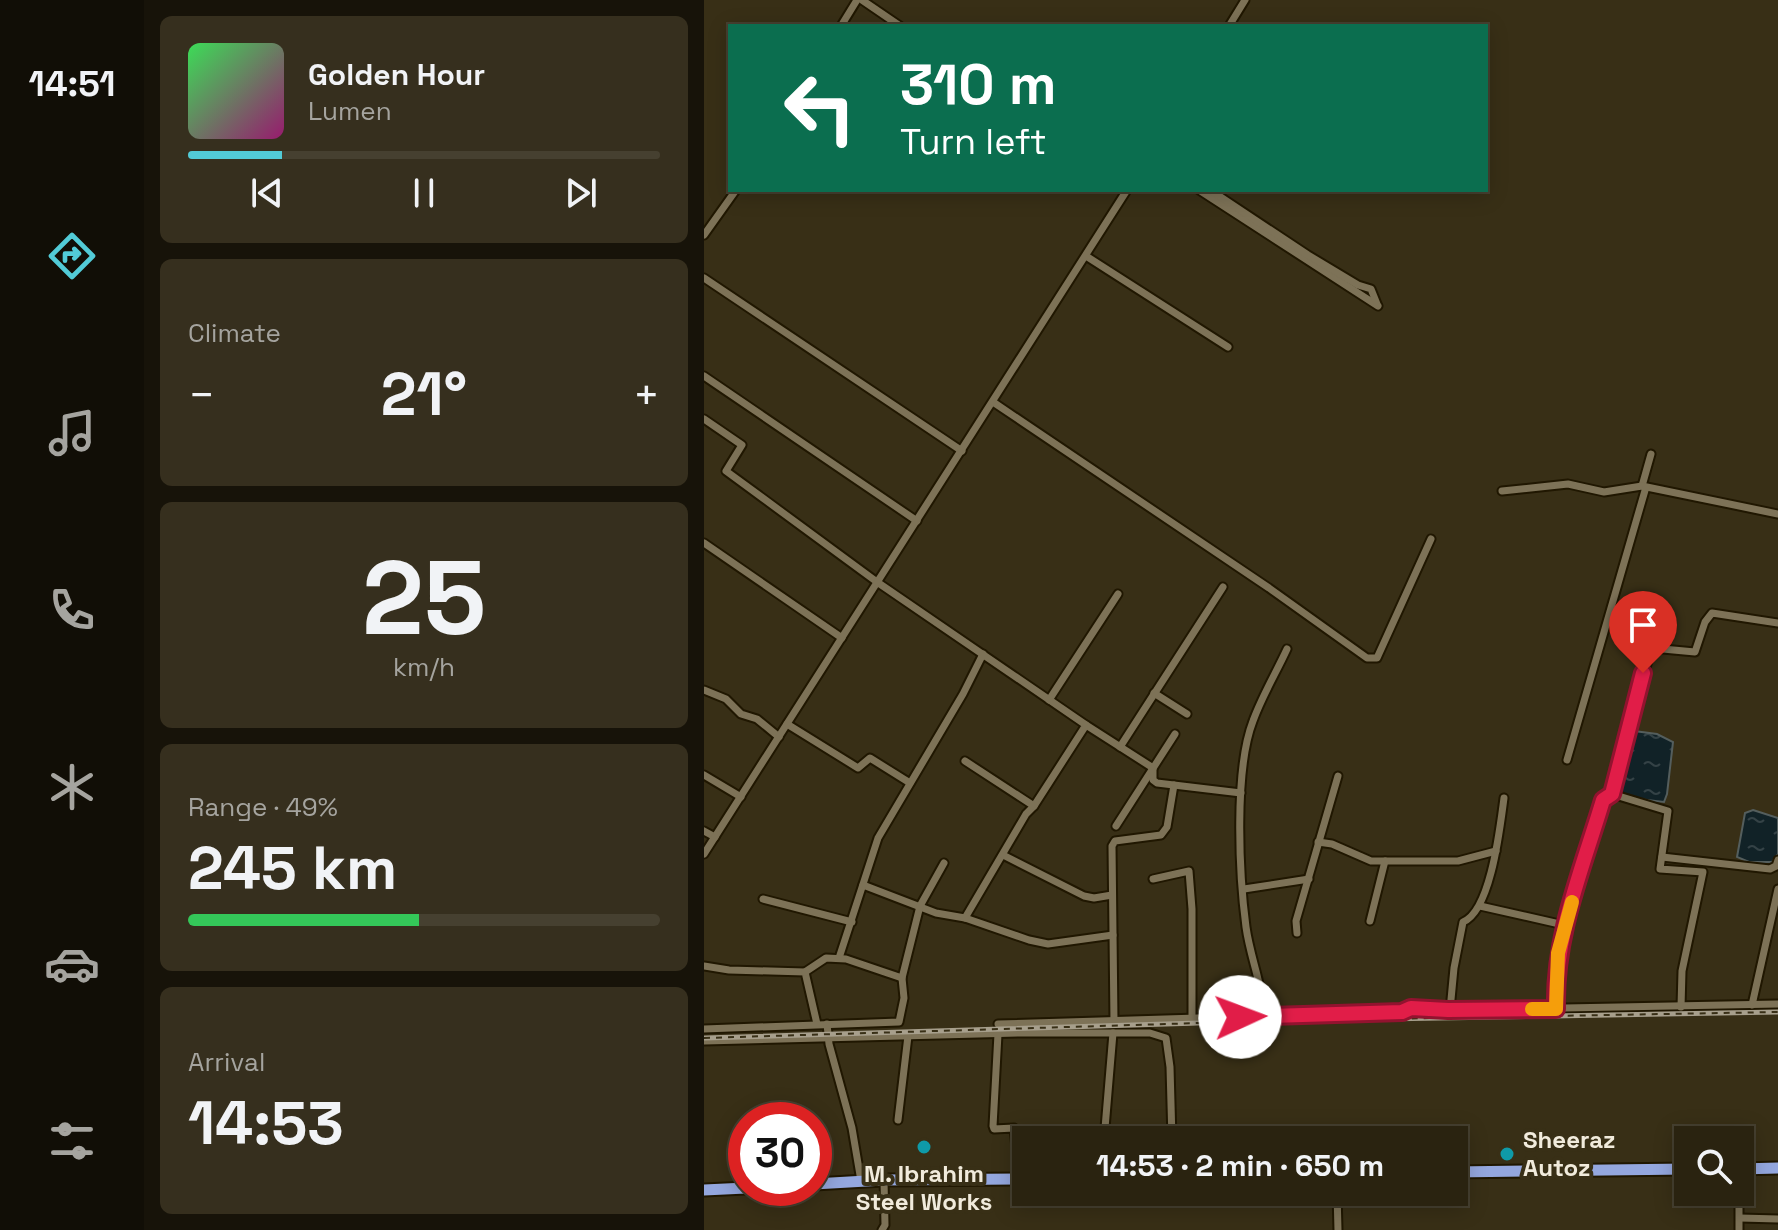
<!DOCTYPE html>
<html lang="en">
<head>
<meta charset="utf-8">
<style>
	:root { --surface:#2a2310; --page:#362f1e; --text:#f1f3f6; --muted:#a5a49f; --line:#464030; --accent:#52cbd7 }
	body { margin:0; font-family:"Space Grotesk",sans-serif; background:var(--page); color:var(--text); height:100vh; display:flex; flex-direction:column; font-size:30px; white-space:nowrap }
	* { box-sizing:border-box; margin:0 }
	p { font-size:26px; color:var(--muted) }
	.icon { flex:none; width:44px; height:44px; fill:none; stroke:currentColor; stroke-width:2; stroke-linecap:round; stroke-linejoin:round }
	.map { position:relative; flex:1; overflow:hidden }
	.panel { display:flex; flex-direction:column; gap:16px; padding:16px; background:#171309; width:560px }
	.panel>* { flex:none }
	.hud { position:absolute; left:24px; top:24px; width:760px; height:168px; border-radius:0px; box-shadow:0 4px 20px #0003,0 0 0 2px var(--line); background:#0b6e4f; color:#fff; overflow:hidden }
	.tools { position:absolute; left:970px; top:1126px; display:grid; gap:16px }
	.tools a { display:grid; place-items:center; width:80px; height:80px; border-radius:0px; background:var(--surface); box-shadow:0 4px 20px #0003,0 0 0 2px var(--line); font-size:40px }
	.speed { position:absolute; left:24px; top:1102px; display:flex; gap:16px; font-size:40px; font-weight:700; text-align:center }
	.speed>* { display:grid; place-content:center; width:104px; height:104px; border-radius:50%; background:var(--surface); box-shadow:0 4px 20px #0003,0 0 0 2px var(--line); line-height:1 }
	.speed .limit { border:12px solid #d22; background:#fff; color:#111 }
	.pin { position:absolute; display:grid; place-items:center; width:68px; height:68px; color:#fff; margin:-82px -34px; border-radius:50% 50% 50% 0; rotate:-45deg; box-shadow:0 0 8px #0007 }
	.pin .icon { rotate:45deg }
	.me { position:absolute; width:88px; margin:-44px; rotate:88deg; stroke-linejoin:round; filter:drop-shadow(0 0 6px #0008) }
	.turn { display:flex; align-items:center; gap:28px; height:168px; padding:0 40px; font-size:36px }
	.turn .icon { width:104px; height:104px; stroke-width:2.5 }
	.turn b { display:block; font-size:56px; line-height:68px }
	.big { font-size:60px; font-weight:700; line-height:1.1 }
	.panel .tile { flex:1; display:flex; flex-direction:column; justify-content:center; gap:12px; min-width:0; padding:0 28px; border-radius:12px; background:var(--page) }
	.panel .dial { align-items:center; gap:0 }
	.dial b { font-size:104px; line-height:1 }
	.song { display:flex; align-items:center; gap:24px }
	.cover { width:96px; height:96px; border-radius:12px; background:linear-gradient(135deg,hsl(130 70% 55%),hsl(320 70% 35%)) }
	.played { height:8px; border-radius:4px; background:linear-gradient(90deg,var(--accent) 20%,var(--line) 20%) }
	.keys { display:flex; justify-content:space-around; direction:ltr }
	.heat { display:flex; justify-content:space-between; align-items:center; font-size:44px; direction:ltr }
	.charge { height:12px; border-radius:6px; background:linear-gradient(90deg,#34c759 49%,var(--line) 0) }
	.trip { position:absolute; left:308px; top:1126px; width:456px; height:80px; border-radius:0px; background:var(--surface); box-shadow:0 4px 20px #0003,0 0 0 2px var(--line); font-weight:700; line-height:80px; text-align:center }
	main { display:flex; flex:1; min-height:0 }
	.tab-bar { display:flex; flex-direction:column; width:144px; justify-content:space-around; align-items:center; background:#110e06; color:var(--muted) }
	.tab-bar .icon { width:56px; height:56px }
	.tab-bar .current { color:var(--accent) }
	.tab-bar b { font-size:36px; color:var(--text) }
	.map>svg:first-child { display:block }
	.water { fill:url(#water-ripples); stroke:#545e5d; stroke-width:2 }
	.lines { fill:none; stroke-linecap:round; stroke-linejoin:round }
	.minor-casing { stroke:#201701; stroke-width:11 }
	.trunk-casing { stroke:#201701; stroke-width:15 }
	.minor { stroke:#7d7257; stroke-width:7 }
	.trunk { stroke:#94a7de; stroke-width:11 }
	.rail-casing { stroke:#a79f8c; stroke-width:5 }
	.rail { stroke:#382f16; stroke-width:2; stroke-dasharray:6; stroke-linecap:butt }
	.route-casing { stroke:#92132f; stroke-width:20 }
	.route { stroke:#e11d48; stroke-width:14 }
	.slow { stroke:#f59e0b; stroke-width:14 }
	.culture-dot { fill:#0f9aa8; stroke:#382f16; stroke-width:3 }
	.labels { text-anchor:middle; stroke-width:8; stroke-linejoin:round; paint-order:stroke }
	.poi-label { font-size:24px; font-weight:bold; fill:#f1ebdc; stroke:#382f16; text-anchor:start }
</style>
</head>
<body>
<main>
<nav class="tab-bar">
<b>14:51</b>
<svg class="icon current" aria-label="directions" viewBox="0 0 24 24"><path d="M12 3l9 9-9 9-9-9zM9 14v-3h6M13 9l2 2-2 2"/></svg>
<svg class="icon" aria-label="music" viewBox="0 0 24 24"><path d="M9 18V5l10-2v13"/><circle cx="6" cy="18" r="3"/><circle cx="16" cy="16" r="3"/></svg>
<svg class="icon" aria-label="phone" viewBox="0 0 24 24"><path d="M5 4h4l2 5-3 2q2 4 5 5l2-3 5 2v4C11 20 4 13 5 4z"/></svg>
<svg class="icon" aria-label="climate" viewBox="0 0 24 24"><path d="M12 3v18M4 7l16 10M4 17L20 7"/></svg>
<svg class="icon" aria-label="car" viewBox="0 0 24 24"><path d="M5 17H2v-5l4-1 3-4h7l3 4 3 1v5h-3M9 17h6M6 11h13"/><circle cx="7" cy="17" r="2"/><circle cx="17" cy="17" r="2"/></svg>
<svg class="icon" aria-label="filters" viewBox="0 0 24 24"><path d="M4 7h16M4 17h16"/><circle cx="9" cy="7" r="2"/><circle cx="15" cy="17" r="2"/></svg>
</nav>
<section class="panel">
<div class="tile">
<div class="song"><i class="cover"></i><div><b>Golden Hour</b><p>Lumen</p></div></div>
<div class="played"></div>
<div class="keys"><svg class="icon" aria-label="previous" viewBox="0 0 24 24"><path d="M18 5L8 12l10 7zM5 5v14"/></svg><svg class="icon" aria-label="pause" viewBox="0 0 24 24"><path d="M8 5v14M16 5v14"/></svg><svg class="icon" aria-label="next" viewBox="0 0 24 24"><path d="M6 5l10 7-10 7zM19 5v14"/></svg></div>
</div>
<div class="tile"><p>Climate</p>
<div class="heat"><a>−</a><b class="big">21°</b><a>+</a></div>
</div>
<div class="tile dial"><b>25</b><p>km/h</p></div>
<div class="tile"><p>Range · 49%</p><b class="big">245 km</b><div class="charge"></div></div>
<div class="tile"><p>Arrival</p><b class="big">14:53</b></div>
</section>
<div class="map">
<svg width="1074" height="1230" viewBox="0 0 1074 1230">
	<defs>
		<pattern id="water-ripples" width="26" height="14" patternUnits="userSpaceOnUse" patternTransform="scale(2)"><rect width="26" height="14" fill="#112227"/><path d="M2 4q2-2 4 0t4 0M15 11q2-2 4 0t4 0" fill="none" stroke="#344246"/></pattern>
	</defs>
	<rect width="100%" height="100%" fill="#382f16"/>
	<g class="water">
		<polygon points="930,731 953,734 969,742 963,794 960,802 926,798 914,793 925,737"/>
		<polygon points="1049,810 1074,818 1074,854 1068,862 1045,862 1033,857 1041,813"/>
	</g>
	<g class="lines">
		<g class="minor-casing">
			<g id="minor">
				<polyline points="158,0 196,26"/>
				<polyline points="137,26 153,0"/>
				<polyline points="525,26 541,0"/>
				<polyline points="495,190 674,306"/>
				<polyline points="506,190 604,255 654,285 667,289 673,304"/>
				<polyline points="0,235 32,190"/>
				<polyline points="382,256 524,347"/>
				<polyline points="0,278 258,451"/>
				<polyline points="0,376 213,521"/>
				<polyline points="289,402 565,588 663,658 673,658 727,539"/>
				<polyline points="0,419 38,445 22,471 173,582 382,725 330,806 322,814 261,918"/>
				<polyline points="947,454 938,486 1074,514"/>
				<polyline points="798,491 864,484 900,492 938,486"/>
				<polyline points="0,543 138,638"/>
				<polyline points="0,690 22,699 37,714 53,719 75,737"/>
				<polyline points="450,693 483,714"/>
				<polyline points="345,700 414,594"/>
				<polyline points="83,724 154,768 166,758 206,783"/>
				<polyline points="382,725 446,766 449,769 449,780 453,783 537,793"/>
				<polyline points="416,747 519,587"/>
				<polyline points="863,760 942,487"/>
				<polyline points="261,761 330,806"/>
				<polyline points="0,775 37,797"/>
				<polyline points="908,794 964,811 956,869 999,872 978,971 977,1007"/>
				<polyline points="412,826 471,734"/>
				<polyline points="0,831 11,837"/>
				<polyline points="614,842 628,844 667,861 754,861 792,851"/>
				<polyline points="0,854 423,190"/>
				<polyline points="299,855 380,896 390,898 408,895"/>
				<polyline points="958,857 1066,869 1072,866 1074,860"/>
				<polyline points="449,879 485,871 488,909 488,1019"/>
				<polyline points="159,885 232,913 261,918 325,940 344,944 409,935"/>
				<polyline points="540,889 605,879"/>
				<polyline points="59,899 148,922"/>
				<polyline points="776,906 860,925"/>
				<polyline points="666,921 681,861"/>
				<polyline points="593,933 592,921 634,776"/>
				<polyline points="135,958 174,838 259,694 279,654"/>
				<polyline points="0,966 25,970 101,972 113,1024"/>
				<polyline points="101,972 122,958 142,959 198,978"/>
				<polyline points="1048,1005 1074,889"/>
				<path d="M852,1009C850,933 879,871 899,800L908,794L926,720L948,648L991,652L1001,622L1008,613L1074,623"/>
				<path d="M746,1010L750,968L759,922C787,911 796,827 800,798"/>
				<path d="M560,1016C559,986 546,957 542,927C535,874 530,770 549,721C558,696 572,673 583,649"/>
				<polyline points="410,1021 408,846 411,841 457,835 463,827 470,785"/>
				<polyline points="123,1024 125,1044 148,1128 157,1181"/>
				<polyline points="294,1024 698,1012 707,1008 746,1010 1074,1004"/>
				<polyline points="0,1029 195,1022 200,998 198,978 216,906 240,863"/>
				<polyline points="294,1034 289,1126 290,1129 310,1128 315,1179"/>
				<polyline points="0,1041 316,1033 446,1033 462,1038 466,1067 468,1140"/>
				<polyline points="194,1120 204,1036"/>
				<polyline points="400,1140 409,1033"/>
				<polyline points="633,1192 634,1230"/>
				<polyline points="1035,1195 1035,1230"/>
				<polyline points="1036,1218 1074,1219"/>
				<polyline points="178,1230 181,1225 180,1180"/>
			</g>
		</g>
		<g class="trunk-casing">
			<g id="trunk">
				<polyline points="1036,1169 1074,1168"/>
				<polyline points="750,1172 984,1169"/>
				<polyline points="110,1184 180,1180 322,1179"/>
				<polyline points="0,1190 42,1188"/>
			</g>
		</g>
		<use href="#minor" class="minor"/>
		<use href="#trunk" class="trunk"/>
		<g class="rail-casing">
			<polyline id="rail" points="0,1038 562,1021 1074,1012"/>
		</g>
		<use href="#rail" class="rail"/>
	</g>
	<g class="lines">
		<g class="route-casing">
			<path id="route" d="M536,1017L698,1012L707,1008L744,1010L852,1009C850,935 878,870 899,800L908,794L939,673"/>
		</g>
		<use href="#route" class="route"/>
		<polyline class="slow" points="828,1009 852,1009 854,953 868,902"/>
	</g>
	<g class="culture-dot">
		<circle cx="220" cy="1147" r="8"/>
		<circle cx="803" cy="1154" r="8"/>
	</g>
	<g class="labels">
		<g class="poi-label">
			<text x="819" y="1148">Sheeraz<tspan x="819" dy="28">Autoz</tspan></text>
			<text x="220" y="1182" text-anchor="middle">M. Ibrahim<tspan x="220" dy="28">Steel Works</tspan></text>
		</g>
	</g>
</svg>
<div class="tools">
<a><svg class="icon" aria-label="search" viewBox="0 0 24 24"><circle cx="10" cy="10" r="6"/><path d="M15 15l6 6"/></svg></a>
</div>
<div class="speed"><div class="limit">30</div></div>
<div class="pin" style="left:939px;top:673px;background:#d93025"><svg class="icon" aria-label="arrive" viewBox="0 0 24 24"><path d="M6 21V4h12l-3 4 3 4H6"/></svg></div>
<svg class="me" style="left:536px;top:1017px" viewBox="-20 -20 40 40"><circle r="19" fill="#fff"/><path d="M0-13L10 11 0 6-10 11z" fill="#e11d48"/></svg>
<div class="trip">14:53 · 2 min · 650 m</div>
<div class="hud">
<div class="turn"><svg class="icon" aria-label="left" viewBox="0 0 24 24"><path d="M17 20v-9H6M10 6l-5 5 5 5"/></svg><div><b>310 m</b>Turn left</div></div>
</div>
</div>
</main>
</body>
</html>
